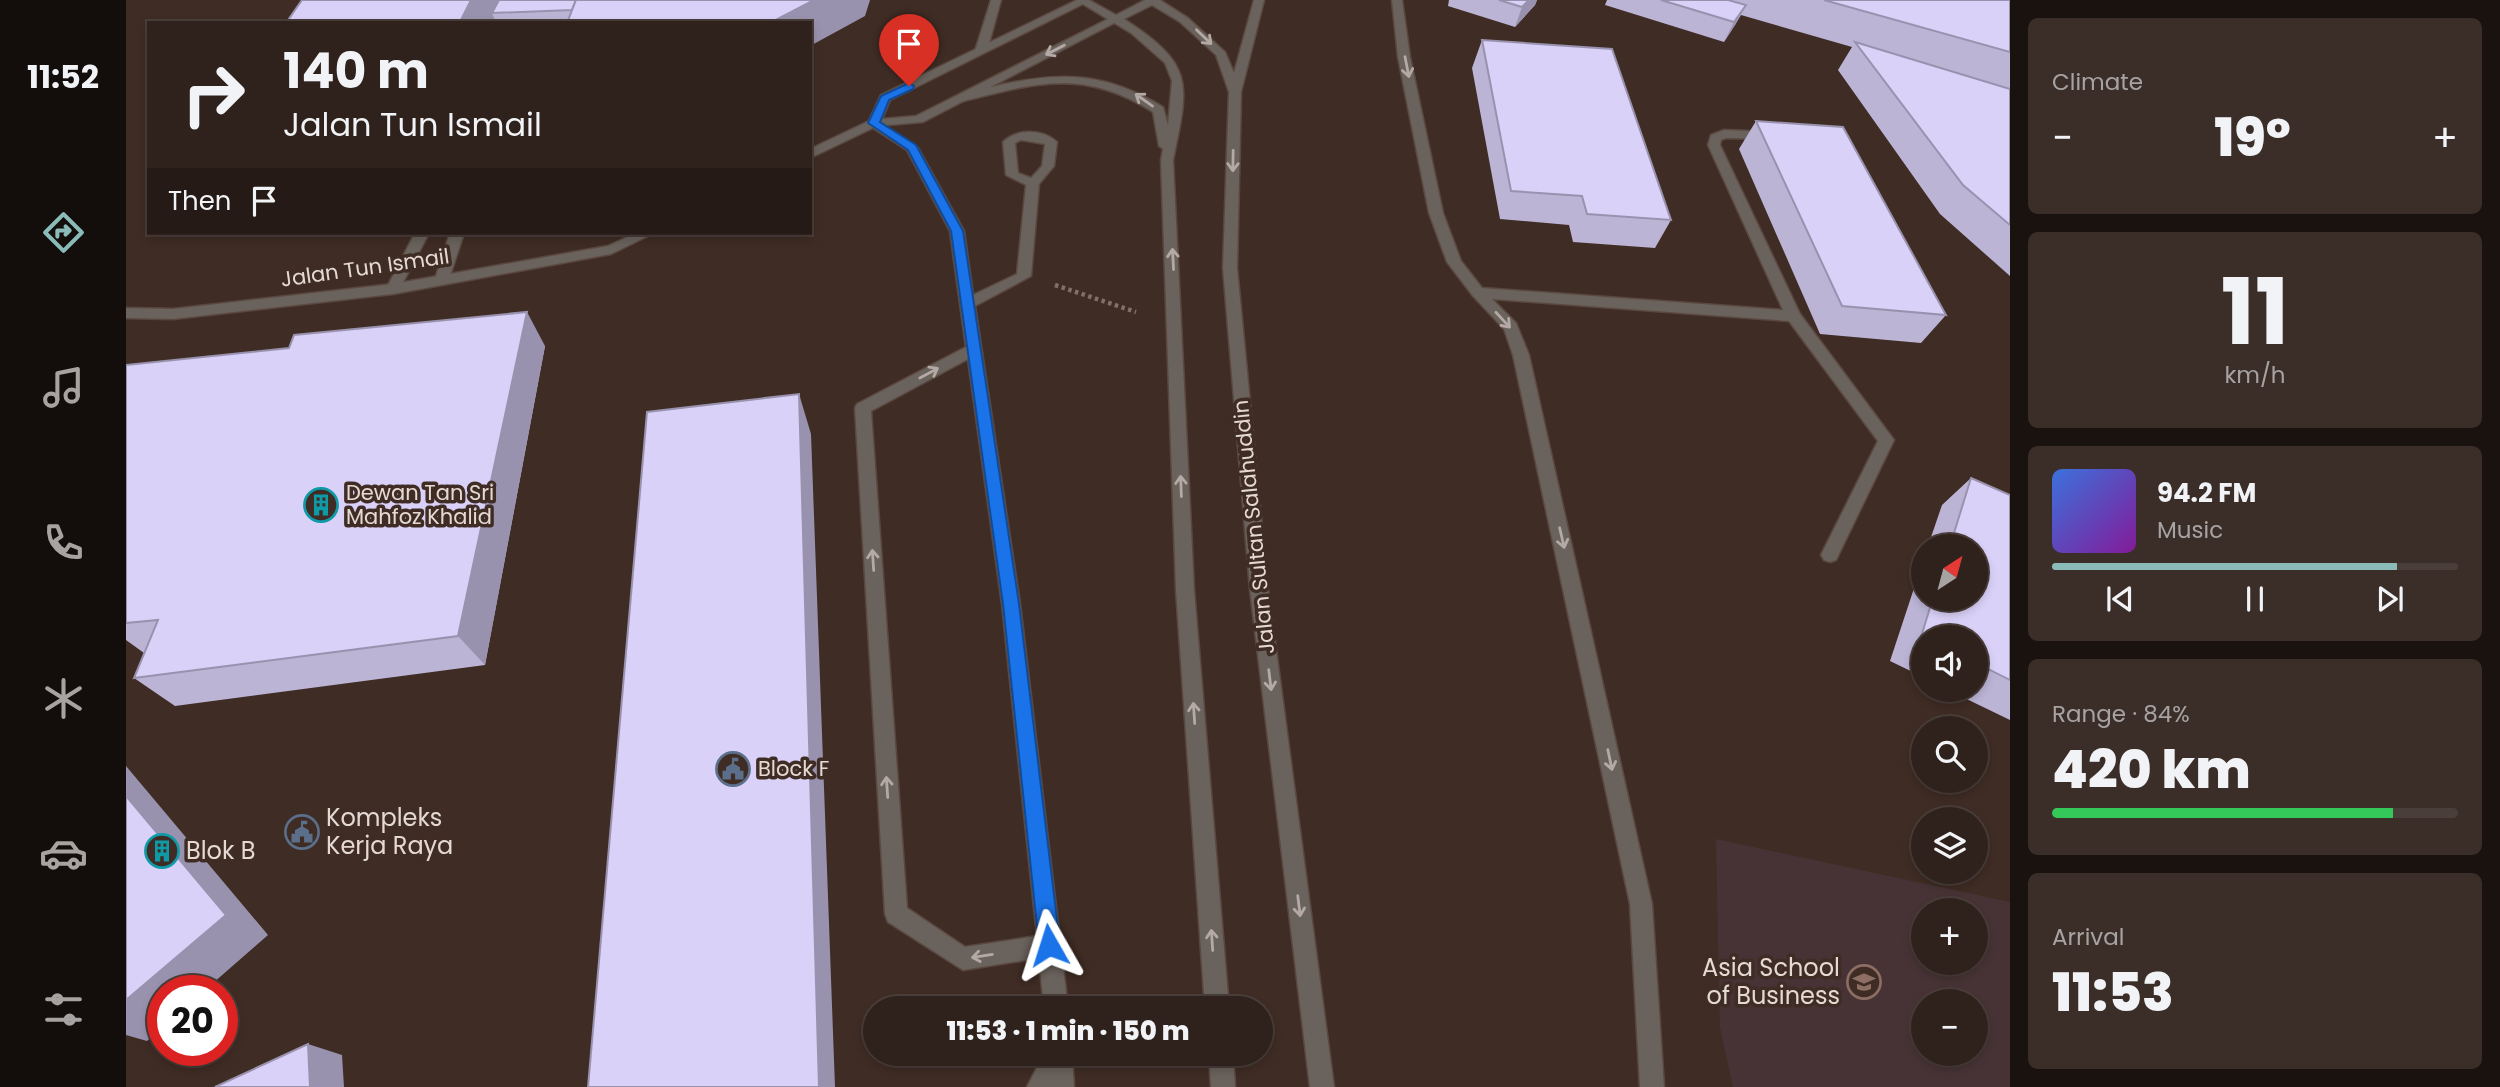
<!DOCTYPE html>
<html lang="en">
<head>
<meta charset="utf-8">
<style>
	:root { --surface:#2f211b; --page:#3b2e28; --text:#f1f3f6; --muted:#a7a3a3; --line:#4a3e3a; --accent:#8bbbb9 }
	body { margin:0; font-family:Poppins,sans-serif; background:var(--page); color:var(--text); height:100vh; display:flex; flex-direction:column; font-size:26px; white-space:nowrap }
	* { box-sizing:border-box; margin:0 }
	p { font-size:23px; color:var(--muted) }
	.icon { flex:none; width:38px; height:38px; fill:none; stroke:currentColor; stroke-width:2; stroke-linecap:round; stroke-linejoin:round }
	.map { position:relative; flex:1; overflow:hidden }
	.panel { display:flex; flex-direction:column; gap:18px; padding:18px; background:#1a120f; width:490px }
	.panel>* { flex:none }
	.hud { position:absolute; left:21px; top:21px; width:665px; height:214px; border-radius:0px; box-shadow:0 4px 10px #0003,0 0 0 2px var(--line); background:#2f211b; color:var(--text); overflow:hidden }
	.needle { width:46px; rotate:36deg }
	.buttons { position:absolute; left:1785px; top:534px; display:grid; gap:14px }
	.buttons a { display:grid; place-items:center; width:77px; height:77px; border-radius:50%; background:var(--surface); box-shadow:0 4px 10px #0003,0 0 0 2px var(--line); font-size:35px }
	.speed { position:absolute; left:21px; top:975px; display:flex; gap:14px; font-size:35px; font-weight:700; text-align:center }
	.speed>* { display:grid; place-content:center; width:91px; height:91px; border-radius:50%; background:var(--surface); box-shadow:0 4px 10px #0003,0 0 0 2px var(--line); line-height:1 }
	.speed .limit { border:10px solid #d22; background:#fff; color:#111 }
	.pin { position:absolute; display:grid; place-items:center; width:60px; height:60px; color:#fff; margin:-72px -30px; border-radius:50% 50% 50% 0; rotate:-45deg; box-shadow:0 0 7px #0007 }
	.pin .icon { rotate:45deg }
	.me { position:absolute; width:77px; margin:-38px; rotate:354deg; stroke-linejoin:round; filter:drop-shadow(0 0 5px #0008) }
	.turn { display:flex; align-items:center; gap:24px; height:147px; padding:0 21px; font-size:32px }
	.turn .icon { width:91px; height:91px; stroke-width:2.5 }
	.turn b { display:block; font-size:49px; line-height:60px }
	.then { display:flex; align-items:center; height:66px; padding:0 21px; background:#0003; gap:14px; font-size:26px }
	.big { font-size:52px; font-weight:800; line-height:1.1 }
	.panel .tile { flex:1; display:flex; flex-direction:column; justify-content:center; gap:10px; min-width:0; padding:0 24px; border-radius:10px; background:var(--page) }
	.panel .dial { align-items:center; gap:0 }
	.dial b { font-size:91px; line-height:1 }
	.song { display:flex; align-items:center; gap:21px }
	.cover { width:84px; height:84px; border-radius:10px; background:linear-gradient(135deg,hsl(220 70% 55%),hsl(290 70% 35%)) }
	.played { height:7px; border-radius:4px; background:linear-gradient(90deg,var(--accent) 85%,var(--line) 85%) }
	.keys { display:flex; justify-content:space-around; direction:ltr }
	.heat { display:flex; justify-content:space-between; align-items:center; font-size:38px; direction:ltr }
	.charge { height:10px; border-radius:5px; background:linear-gradient(90deg,#34c759 84%,var(--line) 0) }
	.trip { position:absolute; left:737px; top:996px; width:410px; height:70px; border-radius:35px; background:var(--surface); box-shadow:0 4px 10px #0003,0 0 0 2px var(--line); font-weight:800; line-height:70px; text-align:center }
	main { display:flex; flex:1; min-height:0 }
	.tab-bar { display:flex; flex-direction:column; width:126px; justify-content:space-around; align-items:center; background:#130d0b; color:var(--muted) }
	.tab-bar .icon { width:49px; height:49px }
	.tab-bar .current { color:var(--accent) }
	.tab-bar b { font-size:32px; color:var(--text) }
	.map>svg:first-child { display:block }
	.education { fill:#473335; fill-rule:evenodd }
	.lines { fill:none; stroke-linecap:round; stroke-linejoin:round }
	.service-casing { stroke:#5a4840; stroke-width:3 }
	.minor-casing { stroke:#5a4840; stroke-width:3 }
	.tertiary-casing { stroke:#5a4840; stroke-width:3 }
	.path { stroke:#807069; stroke-width:4.5; stroke-dasharray:3.5 3.5; stroke-linecap:butt }
	.service { fill:#6a625c; fill-rule:evenodd }
	.minor { fill:#6a625c; fill-rule:evenodd }
	.tertiary { fill:#6a625c; fill-rule:evenodd }
	.wall { fill:#bbb4d5 }
	.shaded-wall { fill:#9992ae }
	.building { fill:#dad1f8; stroke:#9992ae; stroke-width:2 }
	.oneway { stroke:#b4a9a4 }
	.route { fill:#1a73e8; stroke:#114b97; stroke-width:2 }
	.labels { text-anchor:middle; stroke-width:7; stroke-linejoin:round; paint-order:stroke }
	.street-label { font-size:21px; fill:#e5d9d4; stroke:#3f2c24 }
	.poi-label { font-size:21px; fill:#e5d9d4; stroke:#3f2c24; text-anchor:start }
	.near-poi-label { font-size:24px; fill:#e5d9d4; stroke:#3f2c24; text-anchor:start }
</style>
</head>
<body>
<main>
<nav class="tab-bar">
<b>11:52</b>
<svg class="icon current" aria-label="directions" viewBox="0 0 24 24"><path d="M12 3l9 9-9 9-9-9zM9 14v-3h6M13 9l2 2-2 2"/></svg>
<svg class="icon" aria-label="music" viewBox="0 0 24 24"><path d="M9 18V5l10-2v13"/><circle cx="6" cy="18" r="3"/><circle cx="16" cy="16" r="3"/></svg>
<svg class="icon" aria-label="phone" viewBox="0 0 24 24"><path d="M5 4h4l2 5-3 2q2 4 5 5l2-3 5 2v4C11 20 4 13 5 4z"/></svg>
<svg class="icon" aria-label="climate" viewBox="0 0 24 24"><path d="M12 3v18M4 7l16 10M4 17L20 7"/></svg>
<svg class="icon" aria-label="car" viewBox="0 0 24 24"><path d="M5 17H2v-5l4-1 3-4h7l3 4 3 1v5h-3M9 17h6M6 11h13"/><circle cx="7" cy="17" r="2"/><circle cx="17" cy="17" r="2"/></svg>
<svg class="icon" aria-label="filters" viewBox="0 0 24 24"><path d="M4 7h16M4 17h16"/><circle cx="9" cy="7" r="2"/><circle cx="15" cy="17" r="2"/></svg>
</nav>
<div class="map">
<svg width="1884" height="1087" viewBox="0 0 1884 1087">
	<rect width="100%" height="100%" fill="#3f2c24"/>
	<path class="education" d="M1590,839L1884,902V1087H1607L1594,1028ZM1797,910H1850V962H1797ZM1850,1001V1054H1797V1001Z"/>
	<g class="lines">
		<g class="service-casing">
			<g id="service">
				<polygon points="1266,0 1276,0 1284,57 1317,213 1335,261 1356,288 1657,310 1582,145 1585,135 1598,130 1647,132 1649,135 1643,139 1600,138 1595,140 1594,145 1674,314 1768,440 1710,560 1704,562 1698,560 1695,555 1752,441 1663,321 1366,299 1390,323 1403,355 1526,904 1538,1087 1514,1087 1504,904 1387,355 1378,329 1347,296 1321,262 1303,213 1272,57"/>
				<path d="M748,119L792,148L838,231L847,295L891,274L900,185L880,175L877,142C891,128 917,129 931,142L928,166L913,184L905,276L849,306L894,604L942,1008H918L913,958L837,970L762,922L759,914L729,408L731,404L840,347L824,231L781,150L744,126V120ZM895,140L919,144L916,166L905,178L892,173L889,143ZM842,359L876,604L911,936L839,947L781,908L745,411Z"/>
				<polygon points="289,233 303,233 272,292 262,292 260,289"/>
				<polygon points="324,233 338,233 323,279 316,284 309,279"/>
				<polygon points="918,1054 946,1054 948,1087 901,1087"/>
			</g>
		</g>
		<g class="minor-casing">
			<g id="minor">
				<polygon points="951,0 963,1 764,100 756,119 790,116 986,17 996,19 797,122 751,126 684,158 684,149 743,121 755,95"/>
				<polygon points="510,233 528,233 485,254 267,294 47,319 0,318 0,308 47,309 267,284 482,246"/>
			</g>
		</g>
		<g class="tertiary-casing">
			<g id="tertiary">
				<polygon points="865,0 875,0 861,51 855,54 849,51"/>
				<path d="M950,0H963L990,15L1019,0H1034L1062,18L1099,52L1108,73L1128,0H1138L1115,92L1111,268L1142,589L1208,1087H1184L1124,589L1097,268L1103,92L1090,55L1054,22L1026,5L998,19C1069,65 1063,83 1047,160L1068,590L1103,1008H1079L1050,590L1035,160L1037,149L1033,146L1027,112C957,68 910,83 834,102L828,98C838,90 857,89 869,86C935,71 979,72 1037,107L1042,125L1046,81L1039,63L1005,33Z"/>
				<polygon points="1083,1054 1107,1054 1109,1087 1085,1087"/>
			</g>
		</g>
		<polyline class="path" points="929,285 1010,312"/>
		<use href="#service" class="service"/>
		<use href="#minor" class="minor"/>
		<use href="#tertiary" class="tertiary"/>
	</g>
	<g class="wall">
		<polygon points="176,0 739,16 442,20 391,23 160,23"/>
		<polygon points="1323,0 1411,0 1409,5 1389,27 1322,6"/>
		<polygon points="1481,0 1884,0 1884,276 1814,214 1712,70 1726,47 1615,15 1609,25 1598,42 1479,5"/>
		<polygon points="1356,40 1545,220 1529,248 1447,242 1443,225 1374,219 1346,68"/>
		<polygon points="1630,121 1820,315 1795,343 1694,334 1613,149"/>
		<polygon points="419,346 359,665 49,706 8,678 18,653 0,640 0,365"/>
		<polygon points="1845,478 1884,495 1884,720 1822,690 1850,690 1850,637 1797,637 1797,677 1764,661 1797,561 1797,598 1850,598 1850,546 1802,546 1816,505"/>
	</g>
	<g class="shaded-wall">
		<polygon points="345,0 382,0 366,13 370,23 336,23 335,20"/>
		<polygon points="688,0 744,0 739,16 684,46 684,23 644,23"/>
		<polygon points="1403,0 1411,0 1409,5 1389,27 1396,7"/>
		<polygon points="1620,5 1609,25 1598,42 1608,22"/>
		<polygon points="401,312 419,346 359,665 332,636"/>
		<polygon points="673,394 685,434 709,1087 693,1087"/>
		<polygon points="0,766 142,935 79,990 37,990 37,1027 21,1041 0,1035"/>
		<polygon points="182,1044 216,1055 218,1087 184,1087"/>
	</g>
	<g class="building">
		<polygon points="176,0 345,0 335,20 321,21 320,23 160,23"/>
		<polygon points="373,0 450,0 446,10 366,13"/>
		<polygon points="450,0 688,0 644,23 441,23"/>
		<polygon points="1373,0 1403,0 1396,7"/>
		<polygon points="1535,0 1602,0 1620,5 1608,22"/>
		<polygon points="1698,0 1884,0 1884,52"/>
		<polygon points="1356,40 1486,49 1545,220 1461,214 1456,196 1385,191"/>
		<polygon points="1729,42 1884,89 1884,225 1837,185"/>
		<polygon points="1630,121 1717,127 1820,315 1716,306"/>
		<polygon points="401,312 332,636 8,678 32,620 0,623 0,365 163,348 168,335"/>
		<polygon points="673,394 693,1087 462,1087 521,412"/>
		<polygon points="1845,478 1884,495 1884,680 1850,663 1850,637 1797,637 1797,638 1795,637 1807,598 1850,598 1850,546 1824,546"/>
		<polygon points="0,796 100,915 0,1000"/>
		<polygon points="182,1044 184,1087 89,1087"/>
	</g>
	<defs><path id="oneway-shaft" d="M-6 0H5M1.5-3L5.5 0L1.5 3" fill="none" stroke-width="1.6" stroke-linecap="round" stroke-linejoin="round" transform="scale(1.75)"/></defs>
	<g class="oneway">
		<use href="#oneway-shaft" transform="translate(1078 37) rotate(44)"/>
		<use href="#oneway-shaft" transform="translate(929 50) rotate(153)"/>
		<use href="#oneway-shaft" transform="translate(1281 67) rotate(79)"/>
		<use href="#oneway-shaft" transform="translate(1018 100) rotate(-145)"/>
		<use href="#oneway-shaft" transform="translate(1107 161) rotate(91)"/>
		<use href="#oneway-shaft" transform="translate(1047 259) rotate(-93)"/>
		<use href="#oneway-shaft" transform="translate(1377 320) rotate(47)"/>
		<use href="#oneway-shaft" transform="translate(803 373) rotate(-28)"/>
		<use href="#oneway-shaft" transform="translate(1055 486) rotate(-92)"/>
		<use href="#oneway-shaft" transform="translate(1436 538) rotate(77)"/>
		<use href="#oneway-shaft" transform="translate(747 560) rotate(-94)"/>
		<use href="#oneway-shaft" transform="translate(1144 680) rotate(83)"/>
		<use href="#oneway-shaft" transform="translate(1068 713) rotate(-94)"/>
		<use href="#oneway-shaft" transform="translate(1484 760) rotate(78)"/>
		<use href="#oneway-shaft" transform="translate(761 787) rotate(-94)"/>
		<use href="#oneway-shaft" transform="translate(1173 906) rotate(83)"/>
		<use href="#oneway-shaft" transform="translate(1086 940) rotate(-94)"/>
		<use href="#oneway-shaft" transform="translate(856 956) rotate(171)"/>
	</g>
	<polygon class="route" points="783,83 788,86 787,89 763,100 754,122 790,145 837,231 893,604 934,945 931,952 923,955 916,952 913,945 877,604 825,231 782,150 742,123 755,96"/>
	<defs>
		<g id="building-ring" transform="scale(1.75)"><circle r="9.5" fill="#3f2c24" stroke="#0f9aa8" stroke-width="1.5"/><path d="M-4-6H4V6H1V3H-1V6H-4ZM-2.5-4.3h1.7v1.8h-1.7ZM.8-4.3h1.7v1.8H.8ZM-2.5-1h1.7V.8h-1.7ZM.8-1h1.7V.8H.8Z" fill="#0f9aa8"/></g>
		<g id="civic-ring" transform="scale(1.75)"><circle r="9.5" fill="#3f2c24" stroke="#5c6f8a" stroke-width="1.5"/><path d="M-.6-6.5H3V-4.5H.6V-3L4-1V1h2V6H-6V1h2V-1L-.6-3ZM-1.2 2.5V6h2.4V2.5Z" fill="#5c6f8a"/></g>
		<g id="university-ring" transform="scale(1.75)"><circle r="9.5" fill="#3f2c24" stroke="#8d6e63" stroke-width="1.5"/><path d="M0-5L7-2L0 1L-7-2ZM-4 1L0 2.5L4 1V4Q0 6-4 4Z" fill="#8d6e63"/></g>
	</defs>
	<g fill-rule="evenodd">
		<use href="#building-ring" x="195" y="505"/>
		<use href="#civic-ring" x="607" y="769"/>
		<use href="#civic-ring" x="176" y="832"/>
		<use href="#building-ring" x="36" y="851"/>
		<use href="#university-ring" x="1738" y="982"/>
	</g>
	<g class="labels">
		<g class="street-label">
			<text transform="translate(239 268) rotate(-8)" y="7">Jalan Tun Ismail</text>
			<text transform="translate(1128 527) rotate(-96)" y="7">Jalan Sultan Salahuddin</text>
		</g>
		<g class="poi-label">
			<text x="220" y="500">Dewan Tan Sri<tspan x="220" dy="24">Mahfoz Khalid</tspan></text>
			<text x="632" y="776">Block F</text>
		</g>
		<g class="near-poi-label">
			<text x="200" y="826">Kompleks<tspan x="200" dy="28">Kerja Raya</tspan></text>
			<text x="60" y="859">Blok B</text>
			<text x="1714" y="976" text-anchor="end">Asia School<tspan x="1714" dy="28">of Business</tspan></text>
		</g>
	</g>
</svg>
<div class="buttons">
<a><svg class="needle" viewBox="-14 -14 28 28"><path d="M0-13l5 13h-10z" fill="#e53935"/><path d="M0 13l5-13h-10z" fill="#a7a3a3"/></svg></a>
<a><svg class="icon" aria-label="sound" viewBox="0 0 24 24"><path d="M4 9h4l5-4v14l-5-4H4zM17 9q2 3 0 6"/></svg></a>
<a><svg class="icon" aria-label="search" viewBox="0 0 24 24"><circle cx="10" cy="10" r="6"/><path d="M15 15l6 6"/></svg></a>
<a><svg class="icon" aria-label="layers" viewBox="0 0 24 24"><path d="M12 4l9 5-9 5-9-5zM3 14l9 5 9-5"/></svg></a>
<a>+</a>
<a>−</a>
</div>
<div class="speed"><div class="limit">20</div></div>
<div class="pin" style="left:783px;top:86px;background:#d93025"><svg class="icon" aria-label="arrive" viewBox="0 0 24 24"><path d="M6 21V4h12l-3 4 3 4H6"/></svg></div>
<svg class="me" style="left:923px;top:945px" viewBox="-20 -20 40 40"><path d="M0-17L14 15 0 8-14 15z" fill="#1a73e8" stroke="#fff" stroke-width="4"/></svg>
<div class="trip">11:53 · 1 min · 150 m</div>
<div class="hud">
<div class="turn"><svg class="icon" aria-label="right" viewBox="0 0 24 24"><path d="M7 20v-9h11M14 6l5 5-5 5"/></svg><div><b>140 m</b>Jalan Tun Ismail</div></div>
<div class="then">Then<svg class="icon" aria-label="arrive" viewBox="0 0 24 24"><path d="M6 21V4h12l-3 4 3 4H6"/></svg></div>
</div>
</div>
<section class="panel">
<div class="tile"><p>Climate</p>
<div class="heat"><a>−</a><b class="big">19°</b><a>+</a></div>
</div>
<div class="tile dial"><b>11</b><p>km/h</p></div>
<div class="tile">
<div class="song"><i class="cover"></i><div><b>94.2 FM</b><p>Music</p></div></div>
<div class="played"></div>
<div class="keys"><svg class="icon" aria-label="previous" viewBox="0 0 24 24"><path d="M18 5L8 12l10 7zM5 5v14"/></svg><svg class="icon" aria-label="pause" viewBox="0 0 24 24"><path d="M8 5v14M16 5v14"/></svg><svg class="icon" aria-label="next" viewBox="0 0 24 24"><path d="M6 5l10 7-10 7zM19 5v14"/></svg></div>
</div>
<div class="tile"><p>Range · 84%</p><b class="big">420 km</b><div class="charge"></div></div>
<div class="tile"><p>Arrival</p><b class="big">11:53</b></div>
</section>
</main>
</body>
</html>
